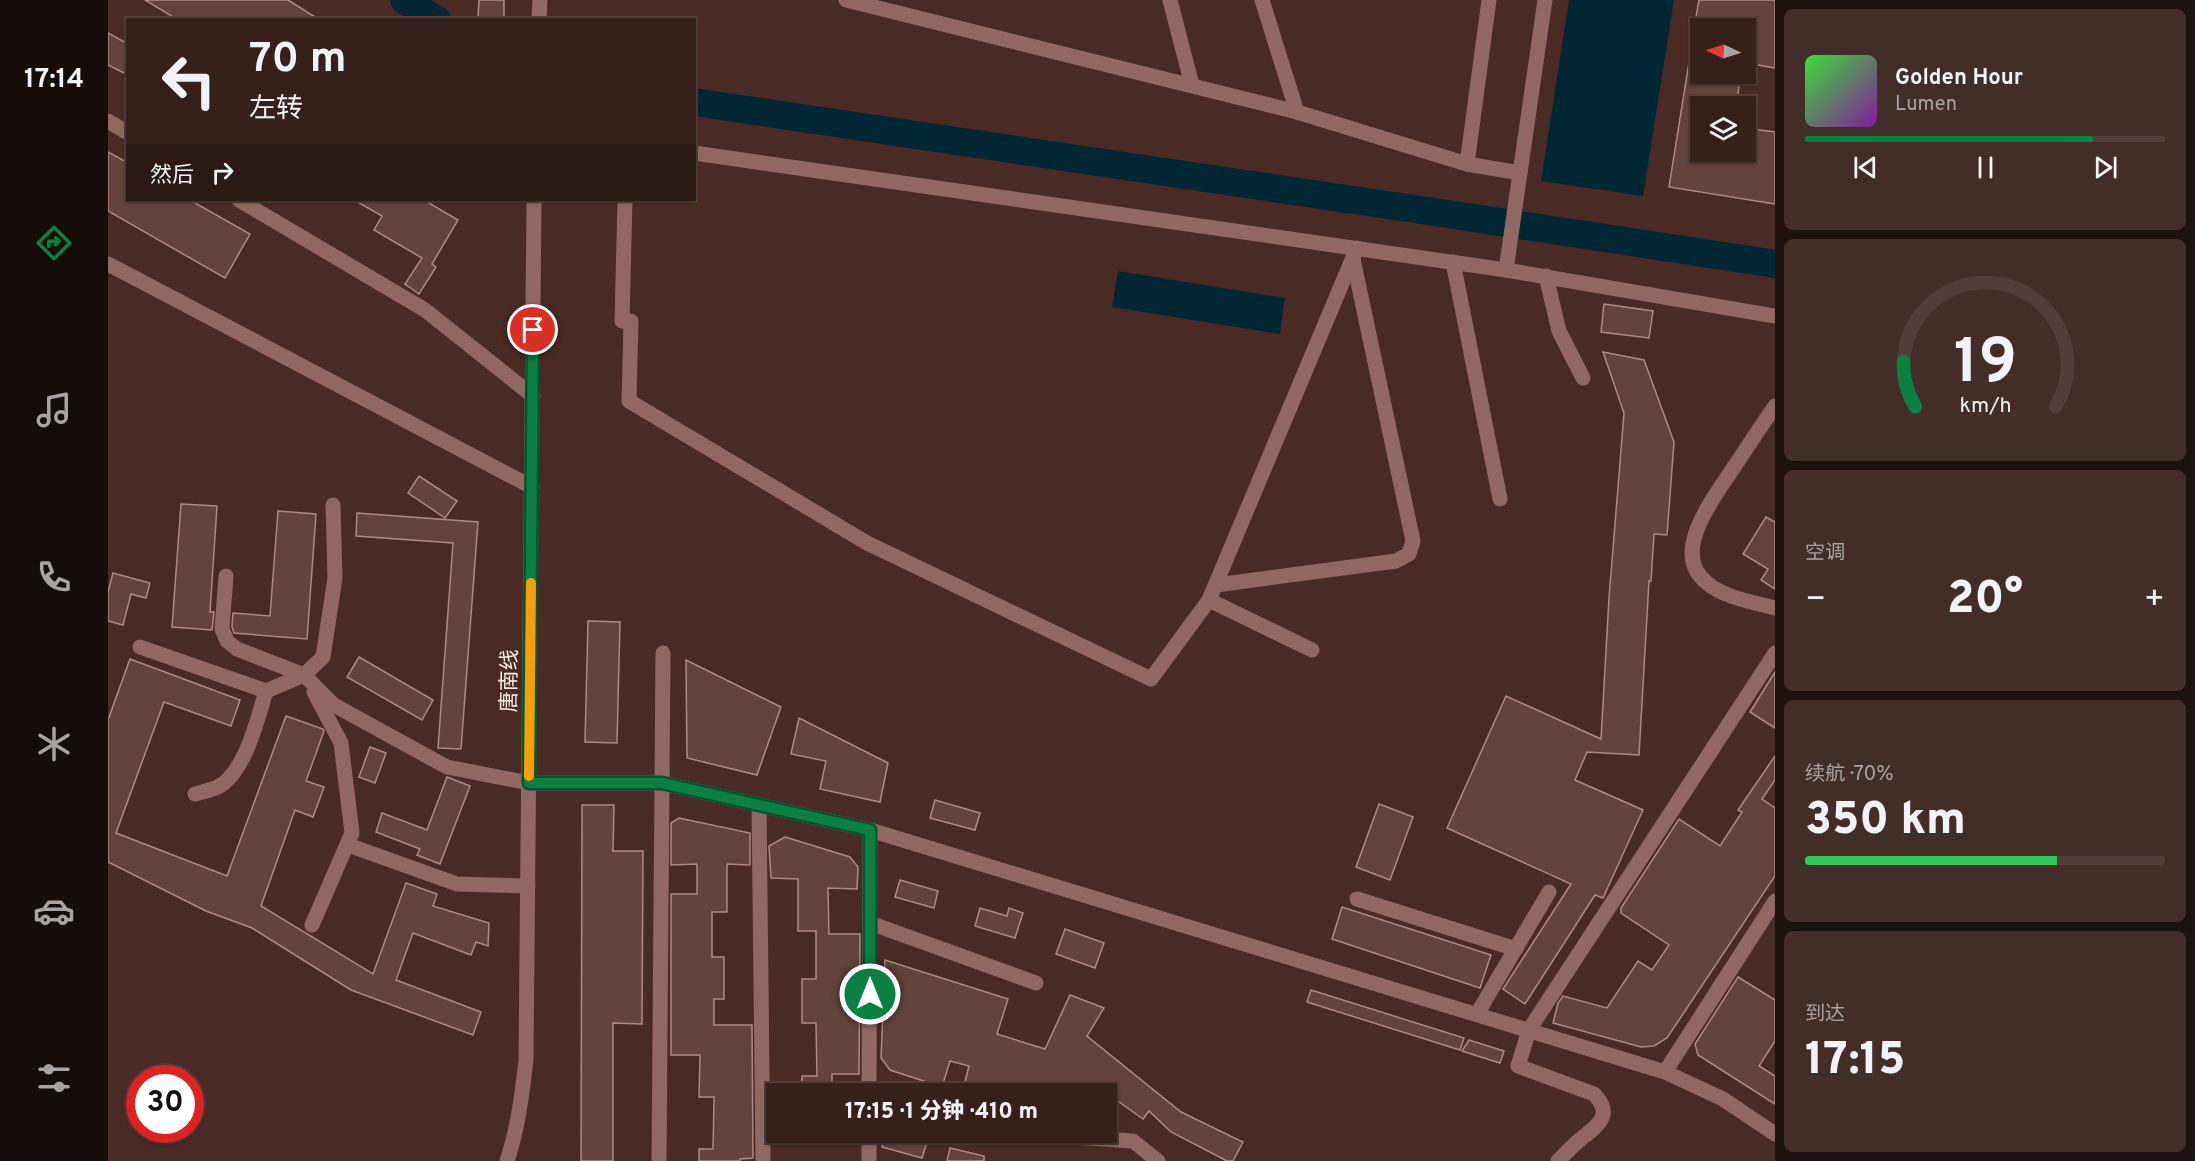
<!DOCTYPE html>
<html lang="zh">
<head>
<meta charset="utf-8">
<style>
	:root { --surface:#37201c; --page:#422d29; --text:#f1f3f6; --muted:#aaa3a3; --line:#513e3b; --accent:#0b8043 }
	body { margin:0; font-family:Overpass,"Noto Sans SC",sans-serif; background:var(--page); color:var(--text); height:100vh; display:flex; flex-direction:column; font-size:22px; white-space:nowrap }
	* { box-sizing:border-box; margin:0 }
	p { font-size:20px; color:var(--muted) }
	.icon { flex:none; width:33px; height:33px; fill:none; stroke:currentColor; stroke-width:2; stroke-linecap:round; stroke-linejoin:round }
	.map { position:relative; flex:1; overflow:hidden }
	.sheet { display:flex; flex-direction:column; gap:9px; padding:9px; background:#1e120f; width:420px }
	.sheet>* { flex:none }
	.banner { position:absolute; left:18px; top:18px; width:570px; height:183px; border-radius:0px; box-shadow:0 2px 4px #0004,0 0 0 2px var(--line); background:#37201c; color:var(--text); overflow:hidden }
	.needle { width:39px; rotate:274deg }
	.controls { position:absolute; left:1582px; top:18px; display:grid; gap:12px }
	.controls a { display:grid; place-items:center; width:66px; height:66px; border-radius:0px; background:var(--surface); box-shadow:0 2px 4px #0004,0 0 0 2px var(--line); font-size:30px }
	.speed { position:absolute; left:18px; top:1065px; display:flex; gap:12px; font-size:30px; font-weight:700; text-align:center }
	.speed>* { display:grid; place-content:center; width:78px; height:78px; border-radius:50%; background:var(--surface); box-shadow:0 2px 4px #0004,0 0 0 2px var(--line); line-height:1 }
	.speed .limit { border:9px solid #d22; background:#fff; color:#111 }
	.pin { position:absolute; display:grid; place-items:center; width:51px; height:51px; color:#fff; margin:-26px; border:3px solid #fff; border-radius:50%; box-shadow:0 2px 6px #0007 }
	.me { position:absolute; width:66px; margin:-33px; rotate:0deg; stroke-linejoin:round; filter:drop-shadow(0 0 4px #0008) }
	.turn { display:flex; align-items:center; gap:21px; height:126px; padding:0 24px; font-size:27px }
	.turn .icon { width:78px; height:78px; stroke-width:2.5 }
	.turn b { display:block; font-size:42px; line-height:51px }
	.then { display:flex; align-items:center; height:57px; padding:0 24px; background:#0003; gap:12px; font-size:22px }
	.big { font-size:45px; font-weight:800; line-height:1.1 }
	.sheet .widget { flex:1; display:flex; flex-direction:column; justify-content:center; gap:9px; min-width:0; padding:0 21px; border-radius:9px; background:var(--page) }
	.sheet .dial { align-items:center; gap:0 }
	.dial svg { height:156px; overflow:visible; fill:none; stroke:var(--line); stroke-width:7; stroke-linecap:round; text-anchor:middle }
	.dial text { fill:var(--text); stroke:none }
	.song { display:flex; align-items:center; gap:18px }
	.cover { width:72px; height:72px; border-radius:9px; background:linear-gradient(135deg,hsl(120 70% 55%),hsl(290 70% 35%)) }
	.played { height:6px; border-radius:3px; background:linear-gradient(90deg,var(--accent) 80%,var(--line) 80%) }
	.keys { display:flex; justify-content:space-around; direction:ltr }
	.heat { display:flex; justify-content:space-between; align-items:center; font-size:33px; direction:ltr }
	.charge { height:9px; border-radius:4px; background:linear-gradient(90deg,#34c759 70%,var(--line) 0) }
	.trip { position:absolute; left:658px; top:1083px; width:351px; height:60px; border-radius:0px; background:var(--surface); box-shadow:0 2px 4px #0004,0 0 0 2px var(--line); font-weight:800; line-height:60px; text-align:center }
	main { display:flex; flex:1; min-height:0 }
	.dock { display:flex; flex-direction:column; width:108px; justify-content:space-around; align-items:center; background:#160d0b; color:var(--muted) }
	.dock .icon { width:42px; height:42px }
	.dock .current { color:var(--accent) }
	.dock b { font-size:27px; color:var(--text) }
	.map>svg:first-child { display:block }
	.water { fill:#032634 }
	.lines { fill:none; stroke-linecap:round; stroke-linejoin:round }
	.river { stroke:#032634; stroke-width:28 }
	.building { fill:#64423d; stroke:#af8a83; stroke-width:1.5 }
	.minor { stroke:#8f6861; stroke-width:15 }
	.route-casing { stroke:#07532c; stroke-width:15 }
	.route { stroke:#0b8043; stroke-width:10 }
	.slow { stroke:#f59e0b; stroke-width:10 }
	.labels { text-anchor:middle; stroke-width:6; stroke-linejoin:round; paint-order:stroke }
	.street-label { font-size:21px; fill:#fcebe8; stroke:#492a25 }
</style>
</head>
<body>
<main>
<nav class="dock">
<b>17:14</b>
<svg class="icon current" aria-label="directions" viewBox="0 0 24 24"><path d="M12 3l9 9-9 9-9-9zM9 14v-3h6M13 9l2 2-2 2"/></svg>
<svg class="icon" aria-label="music" viewBox="0 0 24 24"><path d="M9 18V5l10-2v13"/><circle cx="6" cy="18" r="3"/><circle cx="16" cy="16" r="3"/></svg>
<svg class="icon" aria-label="phone" viewBox="0 0 24 24"><path d="M5 4h4l2 5-3 2q2 4 5 5l2-3 5 2v4C11 20 4 13 5 4z"/></svg>
<svg class="icon" aria-label="climate" viewBox="0 0 24 24"><path d="M12 3v18M4 7l16 10M4 17L20 7"/></svg>
<svg class="icon" aria-label="car" viewBox="0 0 24 24"><path d="M5 17H2v-5l4-1 3-4h7l3 4 3 1v5h-3M9 17h6M6 11h13"/><circle cx="7" cy="17" r="2"/><circle cx="17" cy="17" r="2"/></svg>
<svg class="icon" aria-label="filters" viewBox="0 0 24 24"><path d="M4 7h16M4 17h16"/><circle cx="9" cy="7" r="2"/><circle cx="15" cy="17" r="2"/></svg>
</nav>
<div class="map">
<svg width="1667" height="1161" viewBox="0 0 1667 1161">
	<rect width="100%" height="100%" fill="#492a25"/>
	<g class="water">
		<polygon points="1461,0 1566,0 1535,196 1433,181"/>
		<polygon points="1010,271 1177,298 1172,334 1004,307"/>
	</g>
	<g class="lines">
		<g class="river">
			<polyline points="296,0 329,20"/>
			<polyline points="586,102 1320,211 1667,264"/>
		</g>
	</g>
	<g class="building">
		<polygon points="37,0 180,0 212,20 70,20"/>
		<polygon points="371,0 396,0 396,18 370,17"/>
		<polygon points="1591,0 1667,0 1667,68 1638,63 1638,28 1586,28"/>
		<polygon points="1586,31 1593,32 1593,74 1633,74 1628,106 1593,106 1593,152 1638,152 1638,128 1667,132 1667,204 1561,187"/>
		<polygon points="0,33 20,44 20,75 0,65"/>
		<polygon points="0,152 20,163 20,200 82,200 142,234 117,278 0,211"/>
		<polygon points="246,200 316,200 350,220 324,264 328,267 311,294 297,284 314,258 266,230 274,216"/>
		<polygon points="1496,304 1545,311 1541,338 1493,332"/>
		<polygon points="1495,352 1536,360 1566,442 1559,535 1546,534 1543,581 1541,581 1531,755 1479,752 1467,780 1535,810 1495,898 1487,895 1417,1004 1395,989 1463,884 1339,828 1398,696 1493,739 1501,598 1516,413"/>
		<polygon points="311,476 349,501 337,518 300,493"/>
		<polygon points="73,504 109,506 102,612 106,612 104,630 64,627"/>
		<polygon points="170,511 208,514 199,639 126,633 124,627 125,613 162,616"/>
		<polygon points="249,513 370,522 353,749 330,748 345,543 248,536"/>
		<polygon points="1658,517 1667,522 1667,589 1653,580 1660,569 1635,554"/>
		<polygon points="5,573 42,583 38,598 23,594 15,625 0,621 0,592"/>
		<polygon points="480,621 512,622 509,743 477,742"/>
		<polygon points="251,657 325,700 314,720 239,677"/>
		<polygon points="22,659 132,700 123,726 56,702 8,833 119,876 178,716 215,729 216,731 198,781 216,787 205,817 187,810 153,906 265,974 298,883 329,894 325,906 381,923 380,946 368,942 363,955 305,933 288,980 373,1012 365,1035 243,990 144,928 98,911 0,862 0,720"/>
		<polygon points="578,660 673,707 649,775 579,758"/>
		<polygon points="1667,672 1667,728 1642,712"/>
		<polygon points="691,718 780,763 772,802 712,789 718,761 683,754"/>
		<polygon points="262,747 278,753 267,783 251,777"/>
		<polygon points="1667,756 1667,780 1654,799 1667,808 1667,876 1559,1038 1546,1046 1533,1047 1445,1023 1450,1003 1455,996 1499,1008 1530,961 1544,970 1561,945 1513,913 1513,908 1571,819 1612,846 1634,812 1630,810"/>
		<polygon points="339,777 362,786 332,864 309,855 312,849 268,832 274,813 319,830"/>
		<polygon points="827,800 872,813 867,830 822,818"/>
		<polygon points="1271,804 1305,817 1282,880 1248,867"/>
		<polygon points="474,805 506,805 505,851 535,851 534,1024 505,1023 505,1161 473,1161"/>
		<polygon points="571,818 642,833 642,865 619,864 619,912 604,912 604,957 616,957 616,999 606,999 606,1025 644,1025 645,1158 632,1159 632,1161 591,1161 591,1149 605,1149 606,1097 591,1097 592,1055 563,1055 563,894 589,894 589,864 563,865 563,823"/>
		<polygon points="677,837 742,857 750,867 749,889 720,888 721,934 752,934 751,1074 724,1074 724,1094 693,1094 694,1076 709,1076 708,1023 694,1023 694,979 708,979 708,931 690,931 690,879 663,878 661,846"/>
		<polygon points="792,880 830,891 826,908 787,897"/>
		<polygon points="1234,907 1383,955 1372,988 1224,939"/>
		<polygon points="872,908 899,916 901,908 915,913 907,938 867,926"/>
		<polygon points="957,929 996,943 987,968 948,954"/>
		<polygon points="777,960 900,999 889,1034 937,1049 962,995 996,1008 979,1036 1073,1112 1135,1142 1125,1161 1119,1161 1063,1132 1041,1111 1035,1119 990,1087 985,1094 854,1094 861,1066 842,1061 834,1087 782,1070 773,1058"/>
		<polygon points="1630,977 1667,1000 1667,1041 1651,1066 1667,1076 1667,1104 1590,1055 1587,1044"/>
		<polygon points="1203,990 1356,1038 1352,1050 1199,1002"/>
		<polygon points="1361,1040 1396,1051 1392,1063 1354,1051"/>
		<polygon points="778,1132 785,1132 819,1142 814,1158 774,1147"/>
		<polygon points="842,1148 876,1156 876,1161 839,1161"/>
	</g>
	<g class="lines">
		<g class="minor">
			<polyline points="738,0 1189,112 1359,164 1412,173"/>
			<polyline points="1062,0 1084,85"/>
			<polyline points="1154,0 1189,112"/>
			<polyline points="431,20 432,0"/>
			<polyline points="0,121 20,133"/>
			<polyline points="586,153 1398,270 1667,316"/>
			<polyline points="1359,164 1381,0"/>
			<polyline points="131,200 317,310 425,396"/>
			<polyline points="517,200 514,321 523,321 521,401 759,543 1043,679 1101,600 1249,248"/>
			<polyline points="1345,262 1392,499"/>
			<polyline points="0,264 424,487"/>
			<polyline points="1398,270 1437,0"/>
			<polyline points="1438,276 1451,331 1475,378"/>
			<path d="M1667,406C1653,426 1640,446 1626,467C1608,495 1560,553 1599,583C1617,598 1645,602 1667,608"/>
			<polyline points="118,576 114,629 119,641 129,649 196,675 226,705 339,767 421,783 554,783 762,830 1557,1072 1615,1099 1667,1134"/>
			<polyline points="1108,585 1288,561 1301,554 1305,541 1245,259"/>
			<polyline points="1101,600 1204,650"/>
			<polyline points="32,647 158,691"/>
			<path d="M87,794C94,792 103,790 110,787C137,773 150,718 158,691L196,675L215,657L227,578L225,505"/>
			<polyline points="651,805 655,1161"/>
			<polyline points="240,845 349,884 420,886"/>
			<polyline points="1249,899 1408,949"/>
			<polyline points="762,923 928,983"/>
			<polyline points="204,925 244,833 233,743 206,692"/>
			<polyline points="1369,1014 1441,892"/>
			<polyline points="1557,1072 1667,901"/>
			<polyline points="761,1094 762,830"/>
			<polyline points="889,1132 1025,1141 1050,1161"/>
			<path d="M399,1161C410,1128 414,1095 418,1060L426,200"/>
			<polyline points="551,1161 555,653"/>
			<polyline points="761,1161 761,1132"/>
			<path d="M1450,1161C1458,1153 1465,1145 1474,1138C1492,1124 1505,1114 1486,1094L1410,1066L1421,1030L1667,653"/>
		</g>
	</g>
	<g class="lines">
		<g class="route-casing">
			<polyline id="route" points="425,330 421,783 554,783 762,830 762,994"/>
		</g>
		<use href="#route" class="route"/>
		<polyline class="slow" points="421,776 423,583"/>
	</g>
	<g class="labels">
		<g class="street-label">
			<text transform="translate(401 681) rotate(-89)" y="7">唐南线</text>
		</g>
	</g>
</svg>
<div class="controls">
<a><svg class="needle" viewBox="-14 -14 28 28"><path d="M0-13l5 13h-10z" fill="#e53935"/><path d="M0 13l5-13h-10z" fill="#aaa3a3"/></svg></a>
<a><svg class="icon" aria-label="layers" viewBox="0 0 24 24"><path d="M12 4l9 5-9 5-9-5zM3 14l9 5 9-5"/></svg></a>
</div>
<div class="speed"><div class="limit">30</div></div>
<div class="pin" style="left:425px;top:330px;background:#d93025"><svg class="icon" aria-label="arrive" viewBox="0 0 24 24"><path d="M6 21V4h12l-3 4 3 4H6"/></svg></div>
<svg class="me" style="left:762px;top:994px" viewBox="-20 -20 40 40"><circle r="17" fill="#0b8043" stroke="#fff" stroke-width="3"/><path d="M0-11L8 9 0 5-8 9z" fill="#fff"/></svg>
<div class="trip">17:15 · 1 分钟 · 410 m</div>
<div class="banner">
<div class="turn"><svg class="icon" aria-label="left" viewBox="0 0 24 24"><path d="M17 20v-9H6M10 6l-5 5 5 5"/></svg><div><b>70 m</b>左转</div></div>
<div class="then">然后<svg class="icon" aria-label="right" viewBox="0 0 24 24"><path d="M7 20v-9h11M14 6l5 5-5 5"/></svg></div>
</div>
</div>
<section class="sheet">
<div class="widget">
<div class="song"><i class="cover"></i><div><b>Golden Hour</b><p>Lumen</p></div></div>
<div class="played"></div>
<div class="keys"><svg class="icon" aria-label="previous" viewBox="0 0 24 24"><path d="M18 5L8 12l10 7zM5 5v14"/></svg><svg class="icon" aria-label="pause" viewBox="0 0 24 24"><path d="M8 5v14M16 5v14"/></svg><svg class="icon" aria-label="next" viewBox="0 0 24 24"><path d="M6 5l10 7-10 7zM19 5v14"/></svg></div>
</div>
<div class="widget dial"><svg viewBox="0 0 100 80">
<path d="M14 69A42 42 0 1 1 86 69"/>
<path d="M14 69A42 42 0 0 1 8 46" stroke="#0b8043"/>
<text x="50" y="56" font-size="32" font-weight="700">19</text>
<text x="50" y="72" font-size="11">km/h</text>
</svg></div>
<div class="widget"><p>空调</p>
<div class="heat"><a>−</a><b class="big">20°</b><a>+</a></div>
</div>
<div class="widget"><p>续航 · 70%</p><b class="big">350 km</b><div class="charge"></div></div>
<div class="widget"><p>到达</p><b class="big">17:15</b></div>
</section>
</main>
</body>
</html>
